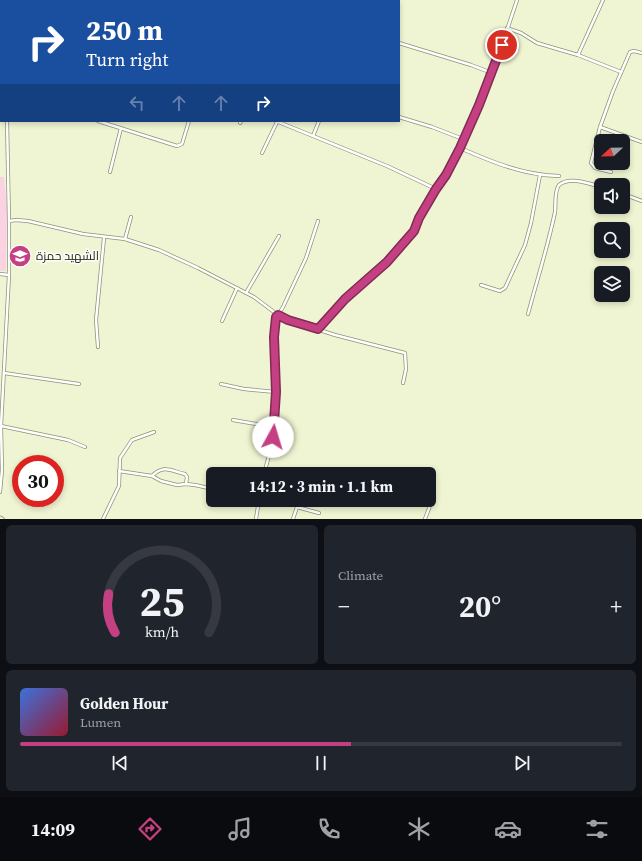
<!DOCTYPE html>
<html lang="en">
<head>
<meta charset="utf-8">
<style>
	:root { --surface:#171b24; --page:#20242c; --text:#f1f3f6; --muted:#9ea1a6; --line:#363941; --accent:#c54082 }
	body { margin:0; font-family:"Source Serif 4",Cairo,serif; background:var(--page); color:var(--text); height:100vh; display:flex; flex-direction:column; font-size:15px; white-space:nowrap }
	* { box-sizing:border-box; margin:0 }
	p { font-size:13px; color:var(--muted) }
	.icon { flex:none; width:22px; height:22px; fill:none; stroke:currentColor; stroke-width:2; stroke-linecap:round; stroke-linejoin:round }
	.map { position:relative; height:519px; overflow:hidden }
	.side { display:flex; flex-direction:column; gap:6px; padding:6px; background:#0d0f14; flex:1 }
	.side>* { flex:none }
	.banner { position:absolute; left:0px; top:0px; width:400px; height:122px; box-shadow:0 2px 6px #0003; background:#1a4fa0; color:#fff; overflow:hidden }
	.needle { width:26px; rotate:248deg }
	.fabs { position:absolute; left:594px; top:134px; display:grid; gap:8px }
	.fabs a { display:grid; place-items:center; width:36px; height:36px; border-radius:6px; background:var(--surface); box-shadow:0 2px 6px #0003; font-size:20px }
	.speed { position:absolute; left:12px; top:455px; display:flex; gap:8px; font-size:20px; font-weight:700; text-align:center }
	.speed>* { display:grid; place-content:center; width:52px; height:52px; border-radius:50%; background:var(--surface); box-shadow:0 2px 6px #0003; line-height:1 }
	.speed .limit { border:6px solid #d22; background:#fff; color:#111 }
	.pin { position:absolute; display:grid; place-items:center; width:34px; height:34px; color:#fff; margin:-17px; border:2px solid #fff; border-radius:50%; box-shadow:0 1px 4px #0007 }
	.me { position:absolute; width:44px; margin:-22px; rotate:6deg; stroke-linejoin:round; filter:drop-shadow(0 0 3px #0008) }
	.turn { display:flex; align-items:center; gap:14px; height:84px; padding:0 20px; font-size:18px }
	.turn .icon { width:52px; height:52px; stroke-width:2.5 }
	.turn b { display:block; font-size:28px; line-height:34px }
	.lanes { display:flex; align-items:center; height:38px; padding:0 20px; background:#0003; justify-content:center; gap:20px; direction:ltr }
	.lanes .off { opacity:.35 }
	.big { font-size:30px; font-weight:700; line-height:1.1 }
	.side .tile { flex:1; display:flex; flex-direction:column; justify-content:center; gap:6px; min-width:0; padding:0 14px; border-radius:6px; background:var(--page) }
	.side .dial { align-items:center; gap:0 }
	.dial svg { height:104px; overflow:visible; fill:none; stroke:var(--line); stroke-width:7; stroke-linecap:round; text-anchor:middle }
	.dial text { fill:var(--text); stroke:none }
	.song { display:flex; align-items:center; gap:12px }
	.cover { width:48px; height:48px; border-radius:6px; background:linear-gradient(135deg,hsl(220 70% 55%),hsl(350 70% 35%)) }
	.played { height:4px; border-radius:2px; background:linear-gradient(90deg,var(--accent) 55%,var(--line) 55%) }
	.keys { display:flex; justify-content:space-around; direction:ltr }
	.heat { display:flex; justify-content:space-between; align-items:center; font-size:22px; direction:ltr }
	.side .tiles { flex:1; display:grid; gap:6px; grid-template-columns:1fr 1fr }
	.tile:last-child { grid-column:span 2 }
	.trip { position:absolute; left:206px; top:467px; width:230px; height:40px; border-radius:6px; background:var(--surface); box-shadow:0 2px 6px #0003; font-weight:700; line-height:40px; text-align:center }
	.menu { display:flex; height:64px; justify-content:space-around; align-items:center; background:#090b0e; color:var(--muted) }
	.menu .icon { width:28px; height:28px }
	.menu .selected { color:var(--accent) }
	.menu b { font-size:18px; color:var(--text) }
	.map>svg:first-child { display:block }
	.green { fill:#fad2e1 }
	.lines { fill:none; stroke-linecap:round; stroke-linejoin:round }
	.street-casing { stroke:#8e9373; stroke-width:4 }
	.secondary-casing { stroke:#8e9373; stroke-width:5 }
	.street { stroke:#fff; stroke-width:2.5 }
	.secondary { stroke:#f0f3d9; stroke-width:3.5 }
	.route-casing { stroke:#802a54; stroke-width:10 }
	.route { stroke:#c54082; stroke-width:7 }
	.labels { text-anchor:middle; stroke-width:3; stroke-linejoin:round; paint-order:stroke }
	.poi-label { font-size:12px; fill:#191b0e; stroke:#fdfef8; text-anchor:start }
</style>
</head>
<body>
<div class="map">
<svg width="642" height="519" viewBox="0 0 642 519">
	<rect width="100%" height="100%" fill="#eff5d2"/>
	<polygon class="green" points="0,177 4,177 7,208 6,271 0,271"/>
	<g class="lines">
		<g class="street-casing">
			<g id="street">
				<polyline points="154,0 155,1"/>
				<polyline points="11,1 11,0"/>
				<polyline points="26,1 26,0"/>
				<polyline points="104,1 104,0"/>
				<polyline points="201,1 201,0"/>
				<polyline points="277,1 277,0"/>
				<polyline points="507,28 521,33 537,43 578,55 621,72"/>
				<polyline points="399,43 471,65 492,73"/>
				<polyline points="642,53 634,51 630,52 613,91 600,127 642,142"/>
				<polyline points="578,55 603,0"/>
				<polyline points="0,73 1,73"/>
				<polyline points="399,117 432,127 463,139"/>
				<polyline points="98,121 177,146 182,144 189,121"/>
				<polyline points="276,121 387,166 436,189"/>
				<polyline points="240,123 241,121"/>
				<polyline points="600,127 591,163 595,168 611,172"/>
				<polyline points="313,136 319,121"/>
				<path d="M460,148C492,162 523,175 559,176"/>
				<polyline points="262,153 277,122"/>
				<polyline points="110,172 121,128"/>
				<polyline points="623,194 642,201"/>
				<polyline points="9,221 16,220 28,221 83,234 125,239 159,250 198,268 254,297 278,315 288,320 335,335 405,353 406,369 403,383"/>
				<polyline points="125,239 131,217"/>
				<polyline points="0,274 9,275"/>
				<polyline points="481,285 500,291 505,288 525,245 531,223 540,175"/>
				<polyline points="246,293 279,236"/>
				<path d="M528,314C537,280 548,246 555,212C556,205 554,191 559,185C570,176 590,184 601,187"/>
				<polyline points="222,321 237,288"/>
				<polyline points="318,329 345,299 387,262 414,231 425,207 446,175 479,105 497,60 517,0"/>
				<polyline points="98,347 96,320 104,238"/>
				<polyline points="4,373 79,384"/>
				<polyline points="221,384 244,389 276,392"/>
				<polyline points="233,420 274,427"/>
				<polyline points="1,426 68,440 85,447"/>
				<polyline points="119,471 152,476 161,481 177,485 186,484 195,485 213,489"/>
				<polyline points="264,474 271,448 274,427 276,392 275,320 283,307 306,258 318,221"/>
				<path d="M152,476C164,464 171,471 185,474L187,477L186,484"/>
				<polyline points="0,492 2,470 1,426 9,275 9,221 7,121"/>
				<polyline points="103,519 119,486 120,458 132,440 154,432"/>
				<polyline points="256,519 259,500"/>
				<polyline points="293,519 297,507 319,513"/>
				<polyline points="425,519 431,503"/>
			</g>
		</g>
		<g class="secondary-casing">
			<polyline id="secondary" points="0,518 2,519"/>
		</g>
		<use href="#street" class="street"/>
		<use href="#secondary" class="secondary"/>
	</g>
	<g class="lines">
		<g class="route-casing">
			<polyline id="route" points="273,437 276,392 274,337 276,317 278,315 288,320 318,329 345,299 387,262 414,231 419,218 436,189 446,175 460,148 479,105 502,45"/>
		</g>
		<use href="#route" class="route"/>
	</g>
	<defs>
		<g id="school-disc" transform="scale(1.15)"><circle r="9.5" fill="#c54082" stroke="#fdfef8"/><path d="M0-5L7-2L0 1L-7-2ZM-4 1L0 2.5L4 1V4Q0 6-4 4Z" fill="#fff"/></g>
	</defs>
	<g fill-rule="evenodd">
		<use href="#school-disc" x="20" y="256"/>
	</g>
	<g class="labels">
		<g class="poi-label">
			<text x="36" y="260">الشهيد حمزة</text>
		</g>
	</g>
</svg>
<div class="fabs">
<a><svg class="needle" viewBox="-14 -14 28 28"><path d="M0-13l5 13h-10z" fill="#e53935"/><path d="M0 13l5-13h-10z" fill="#9ea1a6"/></svg></a>
<a><svg class="icon" aria-label="sound" viewBox="0 0 24 24"><path d="M4 9h4l5-4v14l-5-4H4zM17 9q2 3 0 6"/></svg></a>
<a><svg class="icon" aria-label="search" viewBox="0 0 24 24"><circle cx="10" cy="10" r="6"/><path d="M15 15l6 6"/></svg></a>
<a><svg class="icon" aria-label="layers" viewBox="0 0 24 24"><path d="M12 4l9 5-9 5-9-5zM3 14l9 5 9-5"/></svg></a>
</div>
<div class="speed"><div class="limit">30</div></div>
<div class="pin" style="left:502px;top:45px;background:#d93025"><svg class="icon" aria-label="arrive" viewBox="0 0 24 24"><path d="M6 21V4h12l-3 4 3 4H6"/></svg></div>
<svg class="me" style="left:273px;top:437px" viewBox="-20 -20 40 40"><circle r="19" fill="#fff"/><path d="M0-13L10 11 0 6-10 11z" fill="#c54082"/></svg>
<div class="trip">14:12 · 3 min · 1.1 km</div>
<div class="banner">
<div class="turn"><svg class="icon" aria-label="right" viewBox="0 0 24 24"><path d="M7 20v-9h11M14 6l5 5-5 5"/></svg><div><b>250 m</b>Turn right</div></div>
<div class="lanes"><svg class="icon off" aria-label="left" viewBox="0 0 24 24"><path d="M17 20v-9H6M10 6l-5 5 5 5"/></svg><svg class="icon off" aria-label="ahead" viewBox="0 0 24 24"><path d="M12 20V5M6 11l6-6 6 6"/></svg><svg class="icon off" aria-label="ahead" viewBox="0 0 24 24"><path d="M12 20V5M6 11l6-6 6 6"/></svg><svg class="icon" aria-label="right" viewBox="0 0 24 24"><path d="M7 20v-9h11M14 6l5 5-5 5"/></svg></div>
</div>
</div>
<section class="side">
<div class="tiles">
<div class="tile dial"><svg viewBox="0 0 100 80">
<path d="M14 69A42 42 0 1 1 86 69"/>
<path d="M14 69A42 42 0 0 1 9 39" stroke="#c54082"/>
<text x="50" y="56" font-size="32" font-weight="700">25</text>
<text x="50" y="72" font-size="11">km/h</text>
</svg></div>
<div class="tile"><p>Climate</p>
<div class="heat"><a>−</a><b class="big">20°</b><a>+</a></div>
</div>
<div class="tile">
<div class="song"><i class="cover"></i><div><b>Golden Hour</b><p>Lumen</p></div></div>
<div class="played"></div>
<div class="keys"><svg class="icon" aria-label="previous" viewBox="0 0 24 24"><path d="M18 5L8 12l10 7zM5 5v14"/></svg><svg class="icon" aria-label="pause" viewBox="0 0 24 24"><path d="M8 5v14M16 5v14"/></svg><svg class="icon" aria-label="next" viewBox="0 0 24 24"><path d="M6 5l10 7-10 7zM19 5v14"/></svg></div>
</div>
</div>
</section>
<nav class="menu">
<b>14:09</b>
<svg class="icon selected" aria-label="directions" viewBox="0 0 24 24"><path d="M12 3l9 9-9 9-9-9zM9 14v-3h6M13 9l2 2-2 2"/></svg>
<svg class="icon" aria-label="music" viewBox="0 0 24 24"><path d="M9 18V5l10-2v13"/><circle cx="6" cy="18" r="3"/><circle cx="16" cy="16" r="3"/></svg>
<svg class="icon" aria-label="phone" viewBox="0 0 24 24"><path d="M5 4h4l2 5-3 2q2 4 5 5l2-3 5 2v4C11 20 4 13 5 4z"/></svg>
<svg class="icon" aria-label="climate" viewBox="0 0 24 24"><path d="M12 3v18M4 7l16 10M4 17L20 7"/></svg>
<svg class="icon" aria-label="car" viewBox="0 0 24 24"><path d="M5 17H2v-5l4-1 3-4h7l3 4 3 1v5h-3M9 17h6M6 11h13"/><circle cx="7" cy="17" r="2"/><circle cx="17" cy="17" r="2"/></svg>
<svg class="icon" aria-label="filters" viewBox="0 0 24 24"><path d="M4 7h16M4 17h16"/><circle cx="9" cy="7" r="2"/><circle cx="15" cy="17" r="2"/></svg>
</nav>
</body>
</html>
